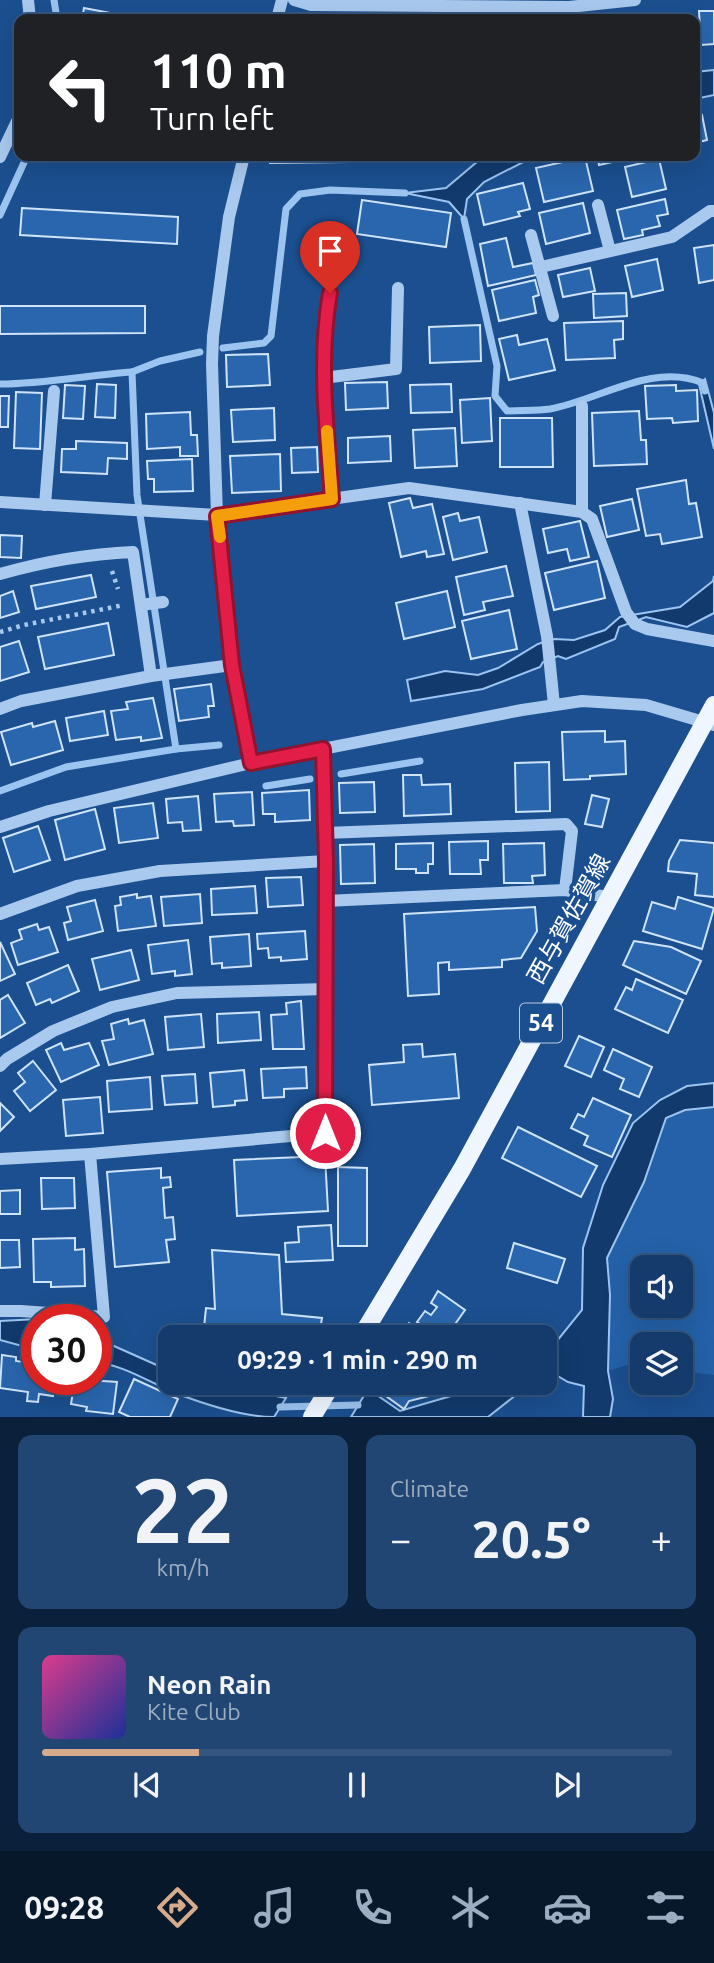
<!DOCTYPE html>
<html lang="en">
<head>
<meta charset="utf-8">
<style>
	:root { --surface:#143b6b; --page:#214673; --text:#f1f3f6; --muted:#9dadc1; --line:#33557e; --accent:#d6ab8b }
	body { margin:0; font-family:Ubuntu,"Noto Sans JP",sans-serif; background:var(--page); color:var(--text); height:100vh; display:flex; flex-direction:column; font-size:26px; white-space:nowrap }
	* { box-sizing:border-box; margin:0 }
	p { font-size:23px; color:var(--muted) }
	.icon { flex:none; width:38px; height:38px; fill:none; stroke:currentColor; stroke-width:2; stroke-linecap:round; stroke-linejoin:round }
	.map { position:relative; height:1417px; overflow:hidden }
	.panel { display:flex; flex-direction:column; gap:18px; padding:18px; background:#0b203b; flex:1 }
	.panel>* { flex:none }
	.hud { position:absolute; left:14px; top:14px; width:686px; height:147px; border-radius:14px; box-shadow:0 7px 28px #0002,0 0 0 2px var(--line); background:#202124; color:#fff; overflow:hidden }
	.tools { position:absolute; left:630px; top:1255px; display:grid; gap:14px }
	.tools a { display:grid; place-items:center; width:63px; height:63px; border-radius:14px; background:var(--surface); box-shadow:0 7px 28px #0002,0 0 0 2px var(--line); font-size:35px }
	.speed { position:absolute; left:21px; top:1304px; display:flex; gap:14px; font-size:35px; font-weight:700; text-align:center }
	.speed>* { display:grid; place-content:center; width:91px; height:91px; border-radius:50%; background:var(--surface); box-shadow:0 7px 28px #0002,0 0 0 2px var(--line); line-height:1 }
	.speed .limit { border:10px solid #d22; background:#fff; color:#111 }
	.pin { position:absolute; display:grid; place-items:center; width:60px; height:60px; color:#fff; margin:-72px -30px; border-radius:50% 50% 50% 0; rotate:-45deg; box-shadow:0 0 7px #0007 }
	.pin .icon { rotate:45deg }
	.me { position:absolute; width:77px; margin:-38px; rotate:0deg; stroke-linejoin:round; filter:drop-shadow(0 0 5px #0008) }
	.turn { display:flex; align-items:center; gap:24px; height:147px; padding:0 21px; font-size:32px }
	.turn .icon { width:91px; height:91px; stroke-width:2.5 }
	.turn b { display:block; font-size:49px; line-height:60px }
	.big { font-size:52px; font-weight:700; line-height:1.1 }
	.panel .widget { flex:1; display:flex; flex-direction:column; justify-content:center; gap:10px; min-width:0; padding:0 24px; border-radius:14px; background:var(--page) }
	.panel .dial { align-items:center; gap:0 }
	.dial b { font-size:91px; line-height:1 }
	.song { display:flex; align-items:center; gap:21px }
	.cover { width:84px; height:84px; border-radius:10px; background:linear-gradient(135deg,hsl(330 70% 55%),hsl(230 70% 35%)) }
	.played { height:7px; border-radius:4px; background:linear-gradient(90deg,var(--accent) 25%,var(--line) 25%) }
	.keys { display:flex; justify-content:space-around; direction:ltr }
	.heat { display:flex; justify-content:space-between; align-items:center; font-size:38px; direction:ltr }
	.panel .tiles { flex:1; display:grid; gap:18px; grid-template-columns:1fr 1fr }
	.widget:last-child { grid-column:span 2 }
	.trip { position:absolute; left:158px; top:1325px; width:399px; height:70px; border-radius:14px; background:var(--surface); box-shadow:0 7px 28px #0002,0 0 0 2px var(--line); font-weight:700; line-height:70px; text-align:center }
	.tabs { display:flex; height:112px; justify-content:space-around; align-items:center; background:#08182b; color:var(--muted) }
	.tabs .icon { width:49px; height:49px }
	.tabs .selected { color:var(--accent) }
	.tabs b { font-size:32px; color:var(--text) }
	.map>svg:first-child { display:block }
	.green { fill:#2461a8; fill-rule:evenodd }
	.water { fill:#123a6d; stroke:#9cc4f0; stroke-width:2 }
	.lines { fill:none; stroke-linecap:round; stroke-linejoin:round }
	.stream { stroke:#9cc4f0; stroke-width:7 }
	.building { fill:#2a66ad; stroke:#cfe3fa; stroke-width:2 }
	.path { stroke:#a9c9ee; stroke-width:4.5; stroke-dasharray:3.5 5; stroke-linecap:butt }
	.minor { stroke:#a9c9ee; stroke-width:12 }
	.major { stroke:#f0f6ff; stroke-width:18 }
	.route-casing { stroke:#92132f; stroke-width:18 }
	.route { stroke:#e11d48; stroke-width:12 }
	.slow { stroke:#f59e0b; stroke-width:12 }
	.labels { text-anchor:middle; stroke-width:7; stroke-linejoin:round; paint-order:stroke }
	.shield { fill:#1b4f8f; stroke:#bbcadd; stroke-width:2 }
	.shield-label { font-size:23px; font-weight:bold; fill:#fff }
	.street-label { font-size:24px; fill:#fff; stroke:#1b4f8f }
</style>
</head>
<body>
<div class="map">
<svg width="714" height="1417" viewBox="0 0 714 1417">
	<rect width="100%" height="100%" fill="#1b4f8f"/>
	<path class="green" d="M714,1107V1375L681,1371V1344H642V1367L627,1365L608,1371L610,1295L607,1258L644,1182L666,1118L685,1110ZM642,1267H681V1306H642Z"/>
	<g class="water">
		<polygon points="714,70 714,95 695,99 695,72"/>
		<polygon points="484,156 535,156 484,182 467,199 464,219 449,202 405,193 446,188"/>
		<polygon points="705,379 714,413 714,449 699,384"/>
		<polygon points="714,576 714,613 687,627 646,617 619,627 615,639 566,659 558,656 543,662 540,667 483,689 411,701 407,680 445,671 478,675 498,668 538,644 554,639 574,640 605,630 620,617 680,607 713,581"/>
		<polygon points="714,1083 714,1107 685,1110 666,1118 644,1182 607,1258 610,1295 608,1371 613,1399 610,1417 583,1417 584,1386 568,1382 556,1375 544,1378 544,1349 553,1346 582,1310 583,1248 603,1185 633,1123 660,1100 687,1086"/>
		<polygon points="38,1319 37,1350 0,1340 0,1321"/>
		<path d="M96,1338L170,1371V1382L212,1383L286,1398L274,1417C243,1417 207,1405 178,1394C150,1383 126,1366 96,1362Z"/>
		<polygon points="476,1382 531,1383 488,1417 351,1417 368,1389 400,1411 468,1391"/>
	</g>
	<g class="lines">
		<g class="stream">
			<polyline points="54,0 57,19"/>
			<polyline points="0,215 27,156"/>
			<path d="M464,219L497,366L495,396L507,411C521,410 536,411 550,409C600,400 652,362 703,383L705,391"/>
			<polyline points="223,348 264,343 271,336 286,209 300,194 330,190 405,193"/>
			<path d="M0,384C45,384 88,375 132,372"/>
			<polyline points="176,749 137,495 132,372 160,361 200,352"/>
			<polyline points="341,774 420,761"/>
			<polyline points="266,786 310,779"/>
			<polyline points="0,791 66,767 176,749 219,745"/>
			<polyline points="280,1407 358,1405"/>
		</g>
	</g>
	<g class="building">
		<polygon points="84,8 142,19 82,19"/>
		<polygon points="699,11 714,11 714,44 701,45"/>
		<polygon points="680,16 680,19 627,19 627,18"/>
		<polygon points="702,115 707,140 695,143 695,117"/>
		<polygon points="270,156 427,156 427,161 270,163"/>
		<polygon points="597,156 639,156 599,165"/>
		<polygon points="585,157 593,191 544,202 536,168"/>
		<polygon points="659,159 666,189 632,197 625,167"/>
		<polygon points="523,183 530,209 518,212 520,216 484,225 477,194"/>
		<polygon points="665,199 668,214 657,216 660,226 642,230 643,235 624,239 617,210"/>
		<polygon points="362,200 451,213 446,247 357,234"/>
		<polygon points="583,203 590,233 546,244 539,213"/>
		<polygon points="22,208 178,217 177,244 20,235"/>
		<polygon points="506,238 513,267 533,263 536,275 488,286 480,244"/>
		<polygon points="714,245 714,280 699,283 694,248"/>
		<polygon points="657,259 663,290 632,297 625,266"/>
		<polygon points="590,268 595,291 563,297 558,275"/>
		<polygon points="535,280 539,295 533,297 536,313 499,321 492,290"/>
		<polygon points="626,293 627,316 594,318 593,294"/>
		<polygon points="0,306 145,306 145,333 0,334"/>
		<polygon points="623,321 623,339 614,340 615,358 566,360 564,323"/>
		<polygon points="480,325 481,361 430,363 429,327"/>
		<polygon points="517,335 519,345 547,339 555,370 509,380 499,339"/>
		<polygon points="268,354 270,385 227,387 226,355"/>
		<polygon points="387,382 388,408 346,410 345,383"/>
		<polygon points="97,384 116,385 115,418 95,417"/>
		<polygon points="451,384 452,412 411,413 410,385"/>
		<polygon points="65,385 85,386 83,419 63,418"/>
		<polygon points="676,385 676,391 697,390 698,421 673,423 672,418 647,419 645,386"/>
		<polygon points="16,392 42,393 40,449 14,448"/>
		<polygon points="0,396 9,396 8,427 0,427"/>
		<polygon points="490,398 492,441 462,443 460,400"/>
		<polygon points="274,408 275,440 233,442 231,410"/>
		<polygon points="639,411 641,440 646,440 647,464 594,466 592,413"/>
		<polygon points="190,412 191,435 197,435 198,456 180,456 180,447 147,449 146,414"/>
		<polygon points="500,418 552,418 553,467 500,467"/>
		<polygon points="455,428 457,466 415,468 413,430"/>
		<polygon points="390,436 391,461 348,463 348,438"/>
		<polygon points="76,441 127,443 127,459 108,458 107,474 61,472 62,449 76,449"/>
		<polygon points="317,447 318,472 292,473 291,448"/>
		<polygon points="280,454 281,491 232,493 230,456"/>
		<polygon points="192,459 193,491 154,492 154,479 148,479 147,461"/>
		<polygon points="686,480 689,504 696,503 702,537 662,544 660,534 646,536 637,489"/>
		<polygon points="410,498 413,508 432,504 444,554 427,557 426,551 401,557 389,503"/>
		<polygon points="632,499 639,530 607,537 600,506"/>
		<polygon points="458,513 460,521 479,517 487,552 453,560 443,517"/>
		<polygon points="580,521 589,557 570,561 567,549 548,553 543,529"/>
		<polygon points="0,535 22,536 21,558 0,557"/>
		<polygon points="597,561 605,598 554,610 545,573"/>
		<polygon points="506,566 513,596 483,602 485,610 464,615 456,577"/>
		<polygon points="91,575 96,597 36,609 31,586"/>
		<polygon points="13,591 19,612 0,618 0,596"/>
		<polygon points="447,591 455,627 404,639 396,603"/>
		<polygon points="509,610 517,649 471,659 462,621"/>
		<polygon points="108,623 114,655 45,669 38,637"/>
		<polygon points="19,641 29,672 0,681 0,647"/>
		<polygon points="211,684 214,706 208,706 209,717 179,721 174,689"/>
		<polygon points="153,698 162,738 141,741 141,737 116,740 111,711 128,709 126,702"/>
		<polygon points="104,711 108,735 70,741 66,718"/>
		<polygon points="55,721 63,750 11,765 1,732 32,723 33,727"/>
		<polygon points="605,731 605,742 625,741 626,774 590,776 590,779 564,780 562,732"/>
		<polygon points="549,762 550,811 516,812 515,763"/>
		<polygon points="403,775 421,775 422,785 450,784 451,814 404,816"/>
		<polygon points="374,782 375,812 340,813 339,783"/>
		<polygon points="309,790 310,820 275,822 275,814 263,814 262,793"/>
		<polygon points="252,792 254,825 234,826 233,821 216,822 214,794"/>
		<polygon points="592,795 609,799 602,827 585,824"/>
		<polygon points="198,796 201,830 183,831 182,822 168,823 166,799"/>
		<polygon points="153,803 158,838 119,843 114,808"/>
		<polygon points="95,809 105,849 65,860 55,820"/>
		<polygon points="38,826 50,860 14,872 3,838"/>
		<polygon points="680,840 714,843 714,897 695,895 697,874 668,871 669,861"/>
		<polygon points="488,841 488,860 480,860 481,874 450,874 449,842"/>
		<polygon points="433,843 433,864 428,864 428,873 416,873 416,869 396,869 396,844"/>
		<polygon points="544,843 545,875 532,876 533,883 504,883 503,844"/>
		<polygon points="374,844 375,883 341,884 340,845"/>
		<polygon points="301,877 303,905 268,907 266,878"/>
		<polygon points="255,886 257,913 212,915 211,889"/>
		<polygon points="137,894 137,898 151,896 156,926 118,931 115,906 121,905 120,897"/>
		<polygon points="200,894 202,923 164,926 161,897"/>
		<polygon points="678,897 714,908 702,949 643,931 652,902 675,909"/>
		<polygon points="95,900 103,931 68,940 64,923 71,921 67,907"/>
		<polygon points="535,907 537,931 521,958 502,960 502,967 449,970 449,962 438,963 439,994 408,996 404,914"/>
		<polygon points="37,924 39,930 49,927 58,952 18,965 11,943 22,939 19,930"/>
		<polygon points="305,931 307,959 281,961 281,957 269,958 268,948 258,949 257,934"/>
		<polygon points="249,934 251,966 222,968 222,963 212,964 210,937"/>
		<polygon points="188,940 192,974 175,976 175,971 152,974 148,945"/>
		<polygon points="634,941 671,947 701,961 686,994 623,965"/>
		<polygon points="0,942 15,974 0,981"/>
		<polygon points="131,950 139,980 100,990 92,959"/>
		<polygon points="68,965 79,991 52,1003 50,999 36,1005 27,983"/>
		<polygon points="636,979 683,1000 668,1033 615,1009 626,987 632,990"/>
		<polygon points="8,995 25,1023 0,1038 0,1000"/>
		<polygon points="301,1001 304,1049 273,1049 271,1015 287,1014 286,1003"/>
		<polygon points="259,1012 261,1040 218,1043 217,1014"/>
		<polygon points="201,1014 204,1047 168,1050 165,1017"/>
		<polygon points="128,1019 129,1024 144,1020 153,1054 109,1065 102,1041 114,1039 111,1024"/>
		<polygon points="579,1036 604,1047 591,1077 565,1066"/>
		<polygon points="61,1043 64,1050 89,1043 99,1065 61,1082 46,1050"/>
		<polygon points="422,1044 423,1057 455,1054 459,1098 372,1105 369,1065 404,1062 403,1045"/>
		<polygon points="613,1049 652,1067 639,1097 620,1089 624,1079 604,1070"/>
		<polygon points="33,1061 56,1090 30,1111 14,1091 25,1082 18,1073"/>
		<polygon points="306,1067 307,1088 284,1089 284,1097 263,1098 261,1069"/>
		<polygon points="244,1070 247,1100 235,1101 235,1105 213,1107 210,1073"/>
		<polygon points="195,1074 197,1103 165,1105 162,1076"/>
		<polygon points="150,1077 152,1109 109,1112 107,1081"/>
		<polygon points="100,1097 103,1133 66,1136 63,1100"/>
		<polygon points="593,1098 631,1115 612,1157 584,1145 588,1136 571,1128 578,1114 584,1117"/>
		<polygon points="0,1103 14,1117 0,1131"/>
		<polygon points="518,1127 597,1166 581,1197 502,1158"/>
		<polygon points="325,1156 328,1211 237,1216 234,1160"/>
		<polygon points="338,1167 367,1168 367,1246 338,1246"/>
		<polygon points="161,1168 161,1178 170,1177 171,1187 163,1188 165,1218 173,1217 175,1239 166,1240 169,1262 115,1267 107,1172"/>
		<polygon points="41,1178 74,1178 75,1208 42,1209"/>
		<polygon points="20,1190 20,1214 0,1214 0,1191"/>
		<polygon points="331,1225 333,1260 286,1262 285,1243 299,1242 298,1227"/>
		<polygon points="75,1238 75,1250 84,1249 85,1286 51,1287 51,1282 34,1282 33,1239"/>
		<polygon points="0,1240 19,1240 20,1267 0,1268"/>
		<polygon points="514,1243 565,1259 557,1283 507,1268"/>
		<polygon points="212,1250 279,1255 282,1314 322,1318 319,1337 203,1337 206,1308 215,1309"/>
		<polygon points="438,1291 465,1310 446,1337 439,1337 417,1322 425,1311 431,1315 437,1307 431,1303"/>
		<polygon points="409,1323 430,1337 398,1337"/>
		<polygon points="2,1355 16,1357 16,1361 37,1364 37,1379 56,1379 53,1396 39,1394 38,1402 27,1401 28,1392 0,1388"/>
		<polygon points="75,1379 117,1382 113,1414 86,1411 87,1407 71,1404"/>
		<polygon points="134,1379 178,1399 170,1417 130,1417 119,1412"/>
		<polygon points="379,1382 422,1382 437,1394 409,1401 404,1409 386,1396"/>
		<polygon points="436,1382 454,1382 448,1391"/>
	</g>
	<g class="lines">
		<g class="path">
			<polyline points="112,571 118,589"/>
			<polyline points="0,632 24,625 124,605"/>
		</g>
		<g class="minor">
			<polyline points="28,0 30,19"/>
			<polyline points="294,0 311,5 569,7 635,0"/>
			<polyline points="277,19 282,0"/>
			<polyline points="244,156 229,217 213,336 212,364 217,515 232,665 251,763"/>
			<polyline points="0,157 19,117"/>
			<polyline points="598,205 610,251"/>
			<polyline points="531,235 553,316"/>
			<polyline points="541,267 672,237 710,211 714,211"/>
			<polyline points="323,378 326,315 338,247"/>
			<polyline points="582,406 582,512"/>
			<polyline points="332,499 323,378 396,369 398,288"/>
			<polyline points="0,502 217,515 409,488 582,512 592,519 626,612 635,624 647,629 714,641"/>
			<polyline points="520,503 547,636 554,705"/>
			<polyline points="45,505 54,391"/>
			<path d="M0,574C42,562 88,554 133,552L151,676"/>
			<polyline points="141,605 163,602"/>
			<polyline points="0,709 21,701 151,676 232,665"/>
			<polyline points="0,827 49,811 251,763 522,710 582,701 646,705 714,725"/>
			<polyline points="325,833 566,824 572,831 565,890"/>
			<polyline points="325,901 565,890 608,897"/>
			<polyline points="0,914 77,886 160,871 326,861"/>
			<polyline points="0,1066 7,1059 53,1031 112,1007 177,993 326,989"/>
			<polyline points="0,1159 90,1154 325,1133 326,861 323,749"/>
			<polyline points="0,1311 21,1311 104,1317 90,1154"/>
		</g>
		<g class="major">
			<polyline points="361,1337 462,1169 714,705"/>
			<polyline points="312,1417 333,1382"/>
		</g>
	</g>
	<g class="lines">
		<g class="route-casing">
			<path id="route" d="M325,1133L326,861L323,749L251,763L232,665L217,516L332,499C327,430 318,361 330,293"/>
		</g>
		<use href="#route" class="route"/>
		<polyline class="slow" points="220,537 217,516 332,499 327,431"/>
	</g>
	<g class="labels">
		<rect class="shield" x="520" y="1003.5" width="42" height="39" rx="5"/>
		<g class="shield-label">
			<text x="541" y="1031">54</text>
		</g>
		<g class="street-label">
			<text transform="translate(569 919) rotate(-61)" y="8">西与賀佐賀線</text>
		</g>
	</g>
</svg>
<div class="tools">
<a><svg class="icon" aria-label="sound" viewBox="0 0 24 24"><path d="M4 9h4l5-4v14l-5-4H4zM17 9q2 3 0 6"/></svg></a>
<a><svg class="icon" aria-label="layers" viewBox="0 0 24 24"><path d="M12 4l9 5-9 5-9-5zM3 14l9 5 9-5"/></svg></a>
</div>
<div class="speed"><div class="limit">30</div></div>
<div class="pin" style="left:330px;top:293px;background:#d93025"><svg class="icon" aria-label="arrive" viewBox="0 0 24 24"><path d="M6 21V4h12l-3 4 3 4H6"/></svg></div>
<svg class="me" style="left:325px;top:1133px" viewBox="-20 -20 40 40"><circle r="17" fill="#e11d48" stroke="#fff" stroke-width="3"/><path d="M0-11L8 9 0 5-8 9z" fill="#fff"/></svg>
<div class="trip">09:29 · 1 min · 290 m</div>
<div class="hud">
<div class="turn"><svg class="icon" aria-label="left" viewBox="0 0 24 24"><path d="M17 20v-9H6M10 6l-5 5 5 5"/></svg><div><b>110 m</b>Turn left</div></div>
</div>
</div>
<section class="panel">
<div class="tiles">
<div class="widget dial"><b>22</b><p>km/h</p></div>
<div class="widget"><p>Climate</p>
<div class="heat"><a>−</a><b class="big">20.5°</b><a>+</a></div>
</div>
<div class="widget">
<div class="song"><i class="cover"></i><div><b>Neon Rain</b><p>Kite Club</p></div></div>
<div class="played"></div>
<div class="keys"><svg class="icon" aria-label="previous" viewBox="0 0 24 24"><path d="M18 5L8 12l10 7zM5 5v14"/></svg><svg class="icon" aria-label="pause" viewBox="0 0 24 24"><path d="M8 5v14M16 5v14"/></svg><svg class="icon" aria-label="next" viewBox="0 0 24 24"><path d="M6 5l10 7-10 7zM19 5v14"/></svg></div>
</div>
</div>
</section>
<nav class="tabs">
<b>09:28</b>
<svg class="icon selected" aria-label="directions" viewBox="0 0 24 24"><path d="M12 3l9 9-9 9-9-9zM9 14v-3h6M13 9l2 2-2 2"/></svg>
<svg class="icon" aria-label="music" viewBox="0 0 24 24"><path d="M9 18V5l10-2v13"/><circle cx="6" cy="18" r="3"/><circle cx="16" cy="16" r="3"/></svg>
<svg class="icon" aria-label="phone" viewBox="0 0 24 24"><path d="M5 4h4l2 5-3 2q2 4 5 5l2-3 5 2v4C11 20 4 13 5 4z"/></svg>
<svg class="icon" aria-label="climate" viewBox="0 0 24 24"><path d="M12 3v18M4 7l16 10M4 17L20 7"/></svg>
<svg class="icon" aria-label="car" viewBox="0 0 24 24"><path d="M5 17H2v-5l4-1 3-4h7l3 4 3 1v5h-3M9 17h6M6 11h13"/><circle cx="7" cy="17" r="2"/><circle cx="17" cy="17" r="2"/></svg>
<svg class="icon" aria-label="filters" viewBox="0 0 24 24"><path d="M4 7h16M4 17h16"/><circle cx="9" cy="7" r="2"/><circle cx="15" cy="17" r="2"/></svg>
</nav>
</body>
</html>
